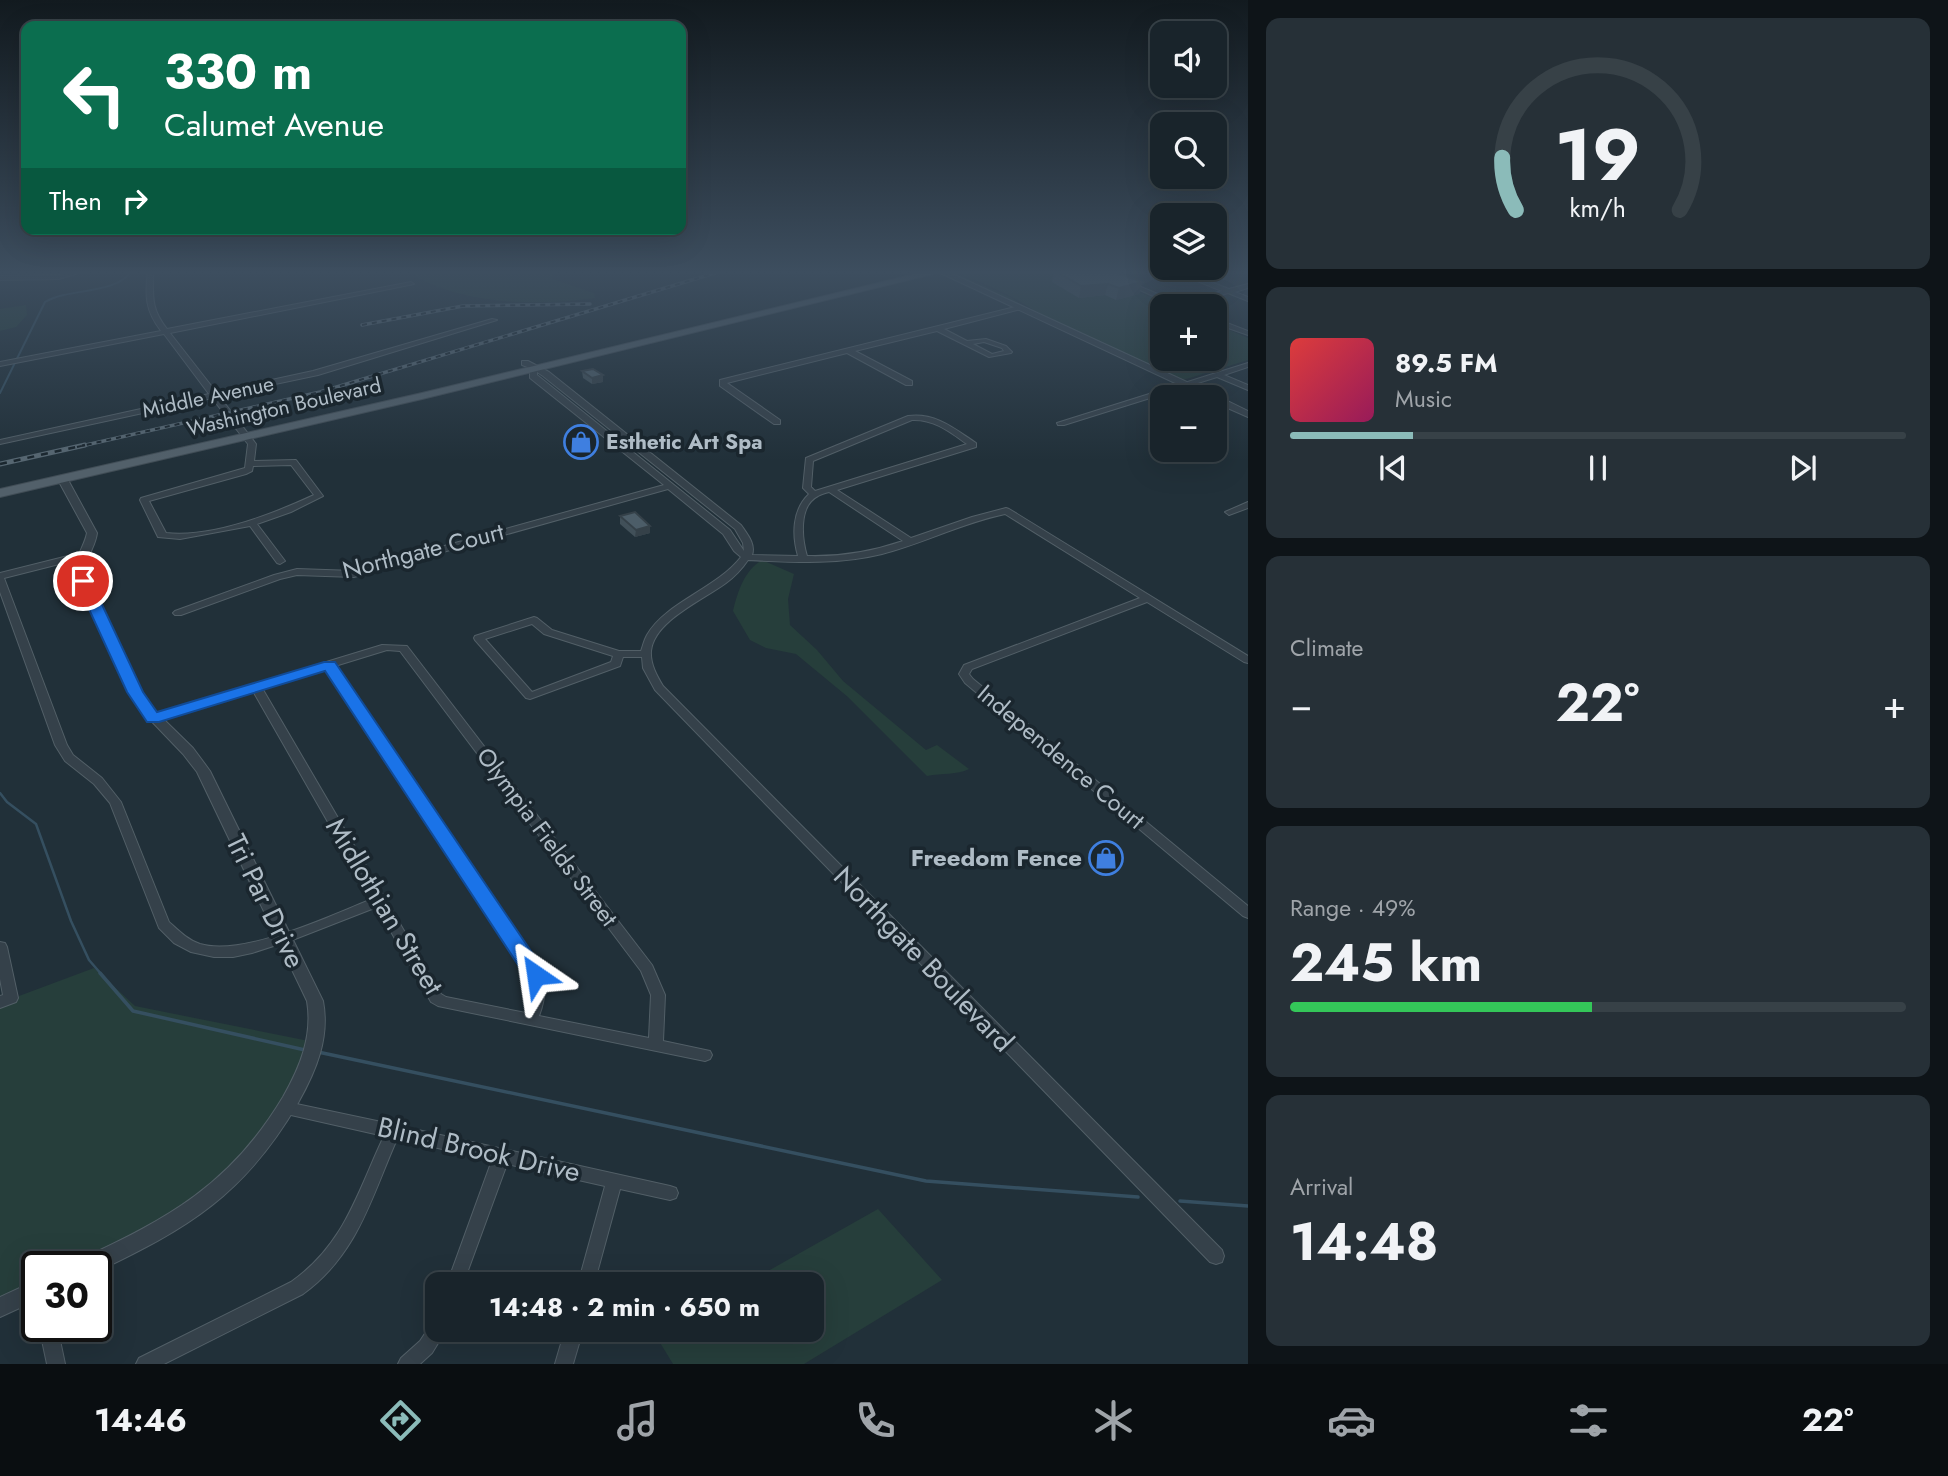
<!DOCTYPE html>
<html lang="en">
<head>
<meta charset="utf-8">
<style>
	:root { --surface:#19242b; --page:#263037; --text:#f1f3f6; --muted:#9fa4a9; --line:#374147; --accent:#8bbbb9 }
	body { margin:0; font-family:Jost,sans-serif; background:var(--page); color:var(--text); height:100vh; display:flex; flex-direction:column; font-size:26px; white-space:nowrap }
	* { box-sizing:border-box; margin:0 }
	p { font-size:23px; color:var(--muted) }
	.icon { flex:none; width:38px; height:38px; fill:none; stroke:currentColor; stroke-width:2; stroke-linecap:round; stroke-linejoin:round }
	.map { position:relative; flex:1; overflow:hidden }
	.sheet { display:flex; flex-direction:column; gap:18px; padding:18px; background:#0e1418; width:700px }
	.sheet>* { flex:none }
	.hud { position:absolute; left:21px; top:21px; width:665px; height:214px; border-radius:14px; box-shadow:0 7px 28px #0002,0 0 0 2px var(--line); background:#0b6e4f; color:#fff; overflow:hidden }
	.tools { position:absolute; left:1150px; top:21px; display:grid; gap:14px }
	.tools a { display:grid; place-items:center; width:77px; height:77px; border-radius:14px; background:var(--surface); box-shadow:0 7px 28px #0002,0 0 0 2px var(--line); font-size:35px }
	.speed { position:absolute; left:21px; top:1251px; display:flex; gap:14px; font-size:35px; font-weight:700; text-align:center }
	.speed>* { display:grid; place-content:center; width:91px; height:91px; border-radius:50%; background:var(--surface); box-shadow:0 7px 28px #0002,0 0 0 2px var(--line); line-height:1 }
	.speed .limit { border:4px solid #111; border-radius:10px; background:#fff; color:#111 }
	.pin { position:absolute; display:grid; place-items:center; width:60px; height:60px; color:#fff; margin:-30px; border:4px solid #fff; border-radius:50%; box-shadow:0 2px 7px #0007 }
	.me { position:absolute; width:77px; margin:-38px; rotate:328deg; stroke-linejoin:round; filter:drop-shadow(0 0 5px #0008) }
	.turn { display:flex; align-items:center; gap:24px; height:147px; padding:0 28px; font-size:32px }
	.turn .icon { width:91px; height:91px; stroke-width:2.5 }
	.turn b { display:block; font-size:49px; line-height:60px }
	.then { display:flex; align-items:center; height:66px; padding:0 28px; background:#0003; gap:14px; font-size:26px }
	.big { font-size:52px; font-weight:700; line-height:1.1 }
	.sheet .widget { flex:1; display:flex; flex-direction:column; justify-content:center; gap:10px; min-width:0; padding:0 24px; border-radius:14px; background:var(--page) }
	.sheet .dial { align-items:center; gap:0 }
	.dial svg { height:182px; overflow:visible; fill:none; stroke:var(--line); stroke-width:7; stroke-linecap:round; text-anchor:middle }
	.dial text { fill:var(--text); stroke:none }
	.song { display:flex; align-items:center; gap:21px }
	.cover { width:84px; height:84px; border-radius:10px; background:linear-gradient(135deg,hsl(0 70% 55%),hsl(330 70% 35%)) }
	.played { height:7px; border-radius:4px; background:linear-gradient(90deg,var(--accent) 20%,var(--line) 20%) }
	.keys { display:flex; justify-content:space-around; direction:ltr }
	.heat { display:flex; justify-content:space-between; align-items:center; font-size:38px; direction:ltr }
	.charge { height:10px; border-radius:5px; background:linear-gradient(90deg,#34c759 49%,var(--line) 0) }
	.trip { position:absolute; left:425px; top:1272px; width:399px; height:70px; border-radius:14px; background:var(--surface); box-shadow:0 7px 28px #0002,0 0 0 2px var(--line); font-weight:700; line-height:70px; text-align:center }
	.tab-bar { display:flex; height:112px; justify-content:space-around; align-items:center; background:#0a0e11; color:var(--muted) }
	.tab-bar .icon { width:49px; height:49px }
	.tab-bar .active { color:var(--accent) }
	.tab-bar b { font-size:32px; color:var(--text) }
	main { display:flex; flex:1; min-height:0 }
	.map>svg:first-child { display:block }
	.green { fill:#263e3b }
	.lines { fill:none; stroke-linecap:round; stroke-linejoin:round }
	.stream-far2 { stroke:#354f60; stroke-width:2 }
	.stream-far1 { stroke:#354f60; stroke-width:2.5 }
	.stream { stroke:#354f60; stroke-width:3.5 }
	.minor-casing { stroke:#525f67; stroke-width:2 }
	.tertiary-casing { stroke:#525f67; stroke-width:2 }
	.primary-casing { stroke:#414d56; stroke-width:2 }
	.minor { fill:#35414a; fill-rule:evenodd }
	.tertiary { fill:#35414a; fill-rule:evenodd }
	.primary { fill:#52606a; fill-rule:evenodd }
	.rail-far1-casing { stroke:#566671; stroke-width:3.5 }
	.rail-casing { stroke:#566671; stroke-width:5 }
	.rail-far1 { stroke:#1a262e; stroke-width:2; stroke-dasharray:5; stroke-linecap:butt }
	.rail { stroke:#1a262e; stroke-width:2.5; stroke-dasharray:7; stroke-linecap:butt }
	.wall { fill:#415059 }
	.shaded-wall { fill:#354149 }
	.building { fill:#4c5d68; stroke:#354149; stroke-width:2 }
	.route { fill:#1a73e8; stroke:#114b97; stroke-width:2 }
	.labels { text-anchor:middle; stroke-width:7; stroke-linejoin:round; paint-order:stroke }
	.far-street-label { font-size:21px; fill:#afbcc6; stroke:#1a262e }
	.far-poi-label { font-size:21px; font-weight:bold; fill:#afbcc6; stroke:#1a262e; text-anchor:start }
	.street-label { font-size:24px; fill:#afbcc6; stroke:#1a262e }
	.poi-label { font-size:24px; font-weight:bold; fill:#afbcc6; stroke:#1a262e; text-anchor:end }
	.near-street-label { font-size:28px; fill:#afbcc6; stroke:#1a262e }
</style>
</head>
<body>
<main>
<div class="map">
<svg width="1248" height="1364" viewBox="0 0 1248 1364">
	<rect width="100%" height="100%" fill="#213039"/>
	<g class="green">
		<path d="M414,270H553L552,279L594,293L595,298C537,306 469,305 416,277Z"/>
		<path d="M966,270L958,273L970,270H1085L1172,306H1162V359H1214L1215,324L1248,338V360L1183,380L1038,314C1023,300 974,278 955,273L1010,297L1036,314L944,271Z"/>
		<polygon points="26,305 27,315 16,327 0,331 0,309"/>
		<path d="M762,560L794,574L788,599L790,625L817,650L843,681L926,750L937,745L969,769C957,775 942,773 927,776L848,697L796,654L766,648L750,640L733,611C738,591 744,571 762,560Z"/>
		<polygon points="94,968 135,1006 309,1041 299,1069 280,1107 232,1171 148,1231 71,1267 37,1267 37,1283 0,1300 0,1007 19,999 19,996"/>
		<polygon points="878,1209 942,1280 804,1364 673,1364 656,1336 666,1330 812,1330 812,1284 745,1284"/>
	</g>
	<g class="lines">
		<path class="stream-far2" d="M0,393L45,302C71,287 114,296 133,270"/>
		<polyline class="stream-far1" points="0,793 7,802 36,824 71,921 89,960 102,975"/>
		<g class="stream">
			<polyline points="100,973 133,1011 305,1050"/>
			<polyline points="318,1052 926,1181 1138,1197"/>
			<polyline points="1180,1201 1248,1206"/>
		</g>
		<g class="minor-casing">
			<g id="minor">
				<polygon points="78,270 88,270 59,279 0,280 0,276 59,275"/>
				<path d="M148,270H157L153,272C153,297 151,309 167,329L411,282L414,284L170,333L216,392L313,371L492,319L497,320L318,375L219,396L256,444L254,461L296,460L323,496L291,512L257,524L285,561L280,564L277,563L250,526L180,539L158,537L140,500L141,498L245,468L248,444L212,398L0,444V440L209,394L164,334L0,366V362L161,331C145,310 145,296 148,270ZM291,465L314,495C273,514 211,538 166,533L149,501L246,474L252,471L253,466Z"/>
				<polygon points="1170,270 1179,270 1229,289 1248,284 1248,288 1235,292 1248,297 1248,301 1228,293 1185,306 1176,306 1124,283 1129,282 1179,303 1222,291"/>
				<path d="M1019,306L1021,307V309L944,329L967,341L986,339L1006,346L1012,352L1011,353L989,357L937,331L855,351L912,381V385H906L847,353L727,383L780,420V424H774L720,386V380ZM984,342L1002,348L1004,351L992,354L973,344Z"/>
				<polygon points="1214,318 1248,331 1248,335 1214,323"/>
				<path d="M522,361H528L549,372L741,525C747,534 756,544 752,555L798,556C792,535 792,510 809,494L803,488L806,458L908,416C935,412 955,429 976,443V447L837,490L911,538L972,517L1006,508L1009,509L1248,656V663L1244,662L1147,602L972,669L969,674L973,679L1248,906V918L1243,916L965,683L959,674L964,665L1140,598L1005,514C962,523 924,543 882,554C838,565 793,562 748,560C742,569 734,577 726,583C703,600 654,621 651,651C650,664 657,676 663,686L1222,1250L1224,1256L1222,1262L1216,1264L1210,1262L655,690L643,668L642,657H623L620,666L530,699L526,698L475,640L474,638L475,636L534,617L537,618L552,630L619,651H641C643,646 644,640 647,635C666,602 716,589 741,557L734,551L723,534L668,489L354,577L297,575L280,579L181,615H175L173,613L175,611L274,575L297,569L354,571L664,485L530,378V368L522,365ZM537,372L543,376L735,529L743,543L744,551L730,530L537,375ZM912,420C934,419 950,432 967,444L815,491L811,487L813,461ZM829,492L903,541C871,552 840,557 807,556C802,539 798,506 818,496C821,494 825,493 829,492ZM532,624L544,634L613,656L611,662L532,692L485,639Z"/>
				<polygon points="1248,363 1248,367 1224,375 1248,385 1248,390 1217,377 1064,425 1058,425 1057,423"/>
				<polygon points="1248,502 1248,508 1229,515 1225,512"/>
				<path d="M80,553L85,556L83,558L4,578L67,745L73,755L102,778L121,802L169,922C179,931 188,940 200,944C243,957 330,916 372,899L253,691L153,721L149,720L148,718L149,716L382,645L407,646L652,965L665,995L663,1041L710,1051L712,1055L710,1059L705,1061L438,1006L431,1002L377,907L295,939L252,953L233,957H214L191,952L174,943L159,928L110,803L94,784L65,761L55,745L0,592V573ZM387,650L400,651L641,971L651,995L649,1038L539,1016C546,997 547,982 538,964L335,666ZM326,669L527,970L531,988L526,1013L446,997L441,994L262,688Z"/>
				<polygon points="0,942 5,943 7,947 18,998 16,1002 0,1008 0,996 3,995 0,979"/>
				<path d="M287,1102L391,1124L394,1123L400,1126L670,1186L676,1188L678,1193L676,1198L670,1200L620,1189L594,1284H578L605,1186L507,1164L463,1284H447L492,1160L397,1139C371,1198 358,1254 303,1294L164,1364H136L139,1358L291,1282C345,1244 357,1193 384,1136L282,1113L279,1108L282,1103Z"/>
				<polygon points="438,1321 438,1330 446,1330 432,1353 420,1364 398,1364 401,1358 420,1341 432,1323"/>
				<polygon points="39,1326 57,1326 65,1364 47,1364"/>
				<polygon points="565,1330 583,1330 573,1364 555,1364"/>
			</g>
		</g>
		<g class="tertiary-casing">
			<g id="tertiary">
				<polygon points="934,270 944,270 1215,395 1248,411 1248,417 1214,402 1214,397 1205,397"/>
				<path d="M62,475L67,478L97,533C95,548 85,557 86,574L148,704L193,748L210,771L323,1001C330,1038 316,1071 298,1103C245,1194 189,1228 96,1272V1267H76L79,1260C168,1219 231,1184 283,1097C300,1067 313,1036 307,1001L197,772L183,754L137,706L76,574C74,557 84,548 87,533L57,478Z"/>
				<polygon points="37,1280 37,1300 0,1317 0,1297"/>
			</g>
		</g>
		<g class="primary-casing">
			<polygon id="primary" points="932,270 949,270 422,399 0,497 0,489 422,393"/>
		</g>
		<use href="#minor" class="minor"/>
		<use href="#tertiary" class="tertiary"/>
		<use href="#primary" class="primary"/>
		<g class="rail-far1-casing">
			<g id="rail-far1">
				<polyline points="362,325 463,306 590,304"/>
				<polyline points="77,447 320,392 725,270"/>
			</g>
		</g>
		<g class="rail-casing">
			<polyline id="rail" points="0,464 85,445"/>
		</g>
		<use href="#rail-far1" class="rail-far1"/>
		<use href="#rail" class="rail"/>
	</g>
	<g class="wall">
		<polygon points="1054,270 1142,282 1139,294 1116,300 1105,295 1079,298 1052,282"/>
		<polygon points="582,371 603,382 592,384 583,378"/>
		<polygon points="620,516 650,533 635,537 620,524"/>
	</g>
	<g class="shaded-wall">
		<polygon points="1142,282 1139,294 1116,300 1119,288"/>
		<polygon points="1108,284 1105,295 1079,298 1081,286"/>
		<polygon points="603,375 603,382 592,384 592,378"/>
		<polygon points="650,526 650,533 635,537 636,530"/>
	</g>
	<g class="building">
		<polygon points="1054,270 1110,270 1142,282 1119,288 1108,284 1081,286"/>
		<polygon points="593,369 603,375 592,378 582,371"/>
		<polygon points="635,512 650,526 636,530 620,516"/>
	</g>
	<linearGradient id="sky" x2="0" y2="1"><stop stop-color="#121a1f"/><stop offset="0.59" stop-color="#3d4e5f"/><stop offset="1" stop-color="#3d4e5f" stop-opacity="0"/></linearGradient>
	<rect width="1248" height="461" fill="url(#sky)"/>
	<polygon class="route" points="83,577 91,581 143,692 157,712 324,662 335,662 543,969 546,975 543,980 536,983 528,980 325,671 159,722 147,722 127,692 76,581"/>
	<defs>
		<g id="shop-ring" transform="scale(1.75)"><circle r="9.5" fill="#1a262e" stroke="#3f7fe0" stroke-width="1.5"/><path d="M-5-2.5h2.3a2.7 3.5 0 0 1 5.4 0H5L5.5 6h-11ZM-1.5-2.5h3a1.5 2.3 0 0 0-3 0Z" fill="#3f7fe0"/></g>
	</defs>
	<g fill-rule="evenodd">
		<use href="#shop-ring" x="581" y="442"/>
		<use href="#shop-ring" x="1106" y="858"/>
	</g>
	<g class="labels">
		<g class="far-street-label">
			<text transform="translate(208 397) rotate(-12)" y="7">Middle Avenue</text>
			<text transform="translate(284 407) rotate(-13)" y="7">Washington Boulevard</text>
		</g>
		<g class="far-poi-label">
			<text x="606" y="449">Esthetic Art Spa</text>
		</g>
		<g class="street-label">
			<text transform="translate(423 551) rotate(-14)" y="8">Northgate Court</text>
			<text transform="translate(1061 757) rotate(40)" y="8">Independence Court</text>
			<text transform="translate(547 837) rotate(53)" y="8">Olympia Fields Street</text>
		</g>
		<g class="poi-label">
			<text x="1082" y="866">Freedom Fence</text>
		</g>
		<g class="near-street-label">
			<text transform="translate(266 901) rotate(64)" y="10">Tri Par Drive</text>
			<text transform="translate(385 906) rotate(59)" y="10">Midlothian Street</text>
			<text transform="translate(924 959) rotate(46)" y="10">Northgate Boulevard</text>
			<text transform="translate(479 1149) rotate(13)" y="10">Blind Brook Drive</text>
		</g>
	</g>
</svg>
<div class="tools">
<a><svg class="icon" aria-label="sound" viewBox="0 0 24 24"><path d="M4 9h4l5-4v14l-5-4H4zM17 9q2 3 0 6"/></svg></a>
<a><svg class="icon" aria-label="search" viewBox="0 0 24 24"><circle cx="10" cy="10" r="6"/><path d="M15 15l6 6"/></svg></a>
<a><svg class="icon" aria-label="layers" viewBox="0 0 24 24"><path d="M12 4l9 5-9 5-9-5zM3 14l9 5 9-5"/></svg></a>
<a>+</a>
<a>−</a>
</div>
<div class="speed"><div class="limit">30</div></div>
<div class="pin" style="left:83px;top:581px;background:#d93025"><svg class="icon" aria-label="arrive" viewBox="0 0 24 24"><path d="M6 21V4h12l-3 4 3 4H6"/></svg></div>
<svg class="me" style="left:536px;top:975px" viewBox="-20 -20 40 40"><path d="M0-17L14 15 0 8-14 15z" fill="#1a73e8" stroke="#fff" stroke-width="4"/></svg>
<div class="trip">14:48 · 2 min · 650 m</div>
<div class="hud">
<div class="turn"><svg class="icon" aria-label="left" viewBox="0 0 24 24"><path d="M17 20v-9H6M10 6l-5 5 5 5"/></svg><div><b>330 m</b>Calumet Avenue</div></div>
<div class="then">Then<svg class="icon" aria-label="right" viewBox="0 0 24 24"><path d="M7 20v-9h11M14 6l5 5-5 5"/></svg></div>
</div>
</div>
<section class="sheet">
<div class="widget dial"><svg viewBox="0 0 100 80">
<path d="M14 69A42 42 0 1 1 86 69"/>
<path d="M14 69A42 42 0 0 1 8 46" stroke="#8bbbb9"/>
<text x="50" y="56" font-size="32" font-weight="700">19</text>
<text x="50" y="72" font-size="11">km/h</text>
</svg></div>
<div class="widget">
<div class="song"><i class="cover"></i><div><b>89.5 FM</b><p>Music</p></div></div>
<div class="played"></div>
<div class="keys"><svg class="icon" aria-label="previous" viewBox="0 0 24 24"><path d="M18 5L8 12l10 7zM5 5v14"/></svg><svg class="icon" aria-label="pause" viewBox="0 0 24 24"><path d="M8 5v14M16 5v14"/></svg><svg class="icon" aria-label="next" viewBox="0 0 24 24"><path d="M6 5l10 7-10 7zM19 5v14"/></svg></div>
</div>
<div class="widget"><p>Climate</p>
<div class="heat"><a>−</a><b class="big">22°</b><a>+</a></div>
</div>
<div class="widget"><p>Range · 49%</p><b class="big">245 km</b><div class="charge"></div></div>
<div class="widget"><p>Arrival</p><b class="big">14:48</b></div>
</section>
</main>
<nav class="tab-bar">
<b>14:46</b>
<svg class="icon active" aria-label="directions" viewBox="0 0 24 24"><path d="M12 3l9 9-9 9-9-9zM9 14v-3h6M13 9l2 2-2 2"/></svg>
<svg class="icon" aria-label="music" viewBox="0 0 24 24"><path d="M9 18V5l10-2v13"/><circle cx="6" cy="18" r="3"/><circle cx="16" cy="16" r="3"/></svg>
<svg class="icon" aria-label="phone" viewBox="0 0 24 24"><path d="M5 4h4l2 5-3 2q2 4 5 5l2-3 5 2v4C11 20 4 13 5 4z"/></svg>
<svg class="icon" aria-label="climate" viewBox="0 0 24 24"><path d="M12 3v18M4 7l16 10M4 17L20 7"/></svg>
<svg class="icon" aria-label="car" viewBox="0 0 24 24"><path d="M5 17H2v-5l4-1 3-4h7l3 4 3 1v5h-3M9 17h6M6 11h13"/><circle cx="7" cy="17" r="2"/><circle cx="17" cy="17" r="2"/></svg>
<svg class="icon" aria-label="filters" viewBox="0 0 24 24"><path d="M4 7h16M4 17h16"/><circle cx="9" cy="7" r="2"/><circle cx="15" cy="17" r="2"/></svg>
<b>22°</b>
</nav>
</body>
</html>
